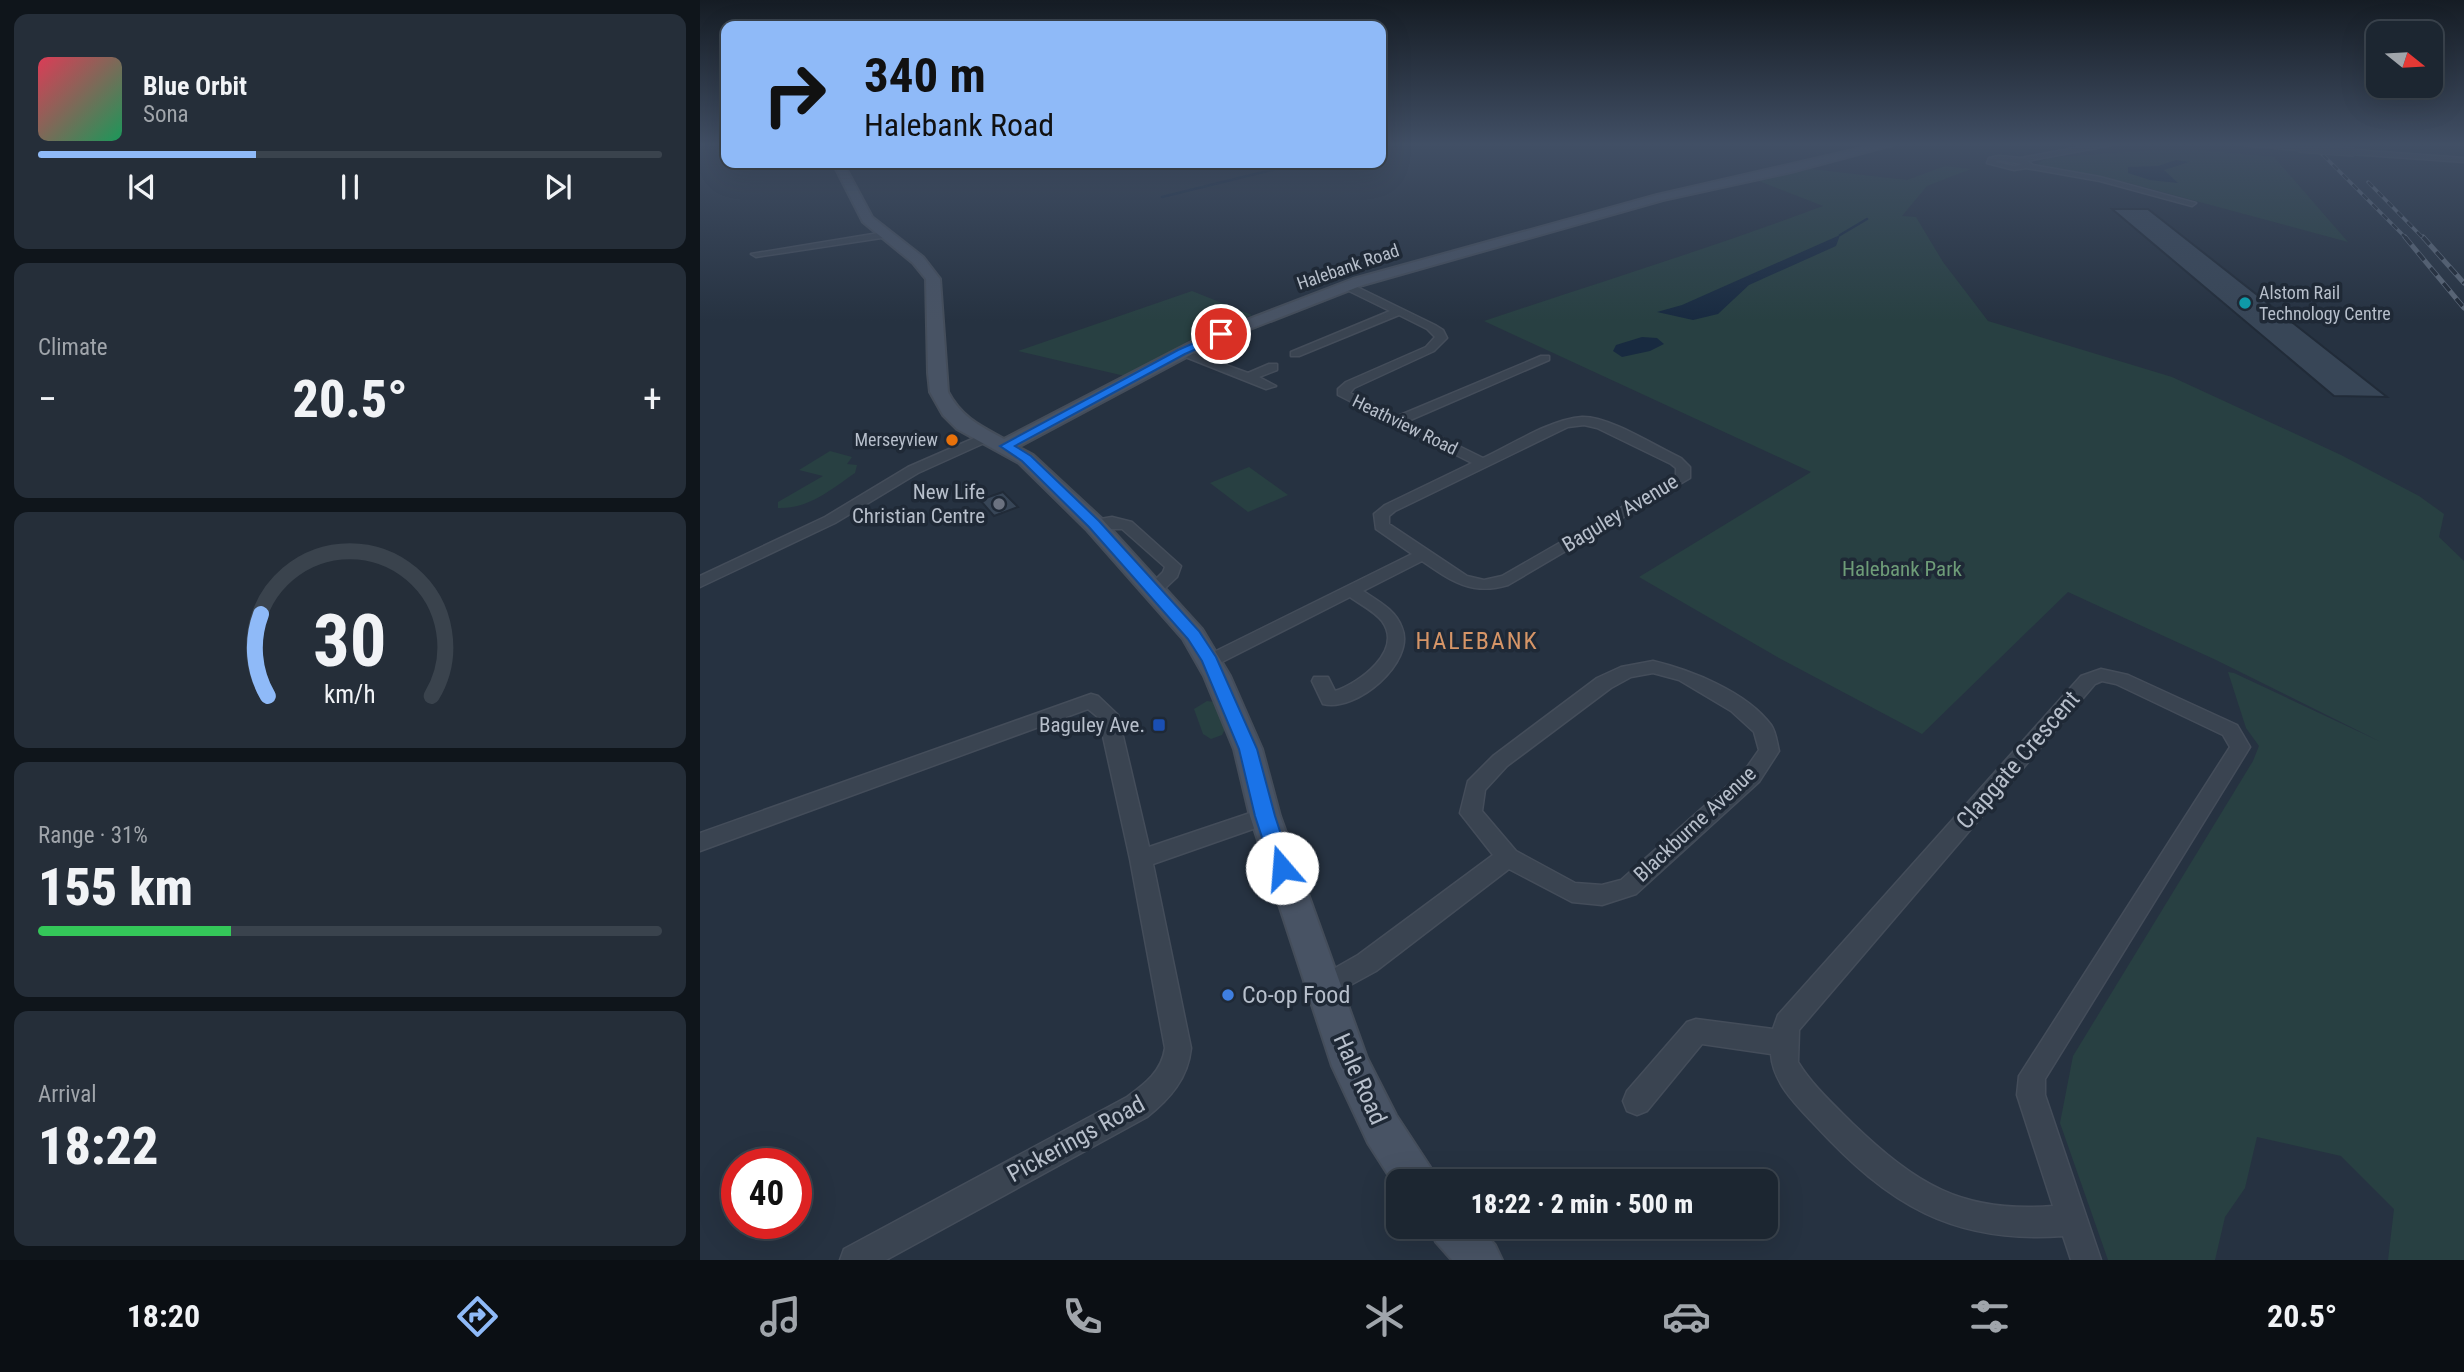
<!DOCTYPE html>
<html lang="en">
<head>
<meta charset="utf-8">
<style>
	:root { --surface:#1c2631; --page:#252e39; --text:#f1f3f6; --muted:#a0a5ab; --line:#3a434d; --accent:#8fbaf8 }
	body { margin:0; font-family:"Roboto Condensed",sans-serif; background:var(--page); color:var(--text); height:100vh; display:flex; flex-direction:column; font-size:26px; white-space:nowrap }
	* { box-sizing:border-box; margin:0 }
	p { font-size:23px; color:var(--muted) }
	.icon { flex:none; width:38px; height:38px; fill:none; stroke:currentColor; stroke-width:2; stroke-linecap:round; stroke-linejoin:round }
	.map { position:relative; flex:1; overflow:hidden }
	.sheet { display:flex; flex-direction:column; gap:14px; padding:14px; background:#0f151b; width:700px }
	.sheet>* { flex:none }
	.guide { position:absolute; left:21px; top:21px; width:665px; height:147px; border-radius:14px; box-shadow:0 7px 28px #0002,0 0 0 2px var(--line); background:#8fbaf8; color:#111; overflow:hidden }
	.needle { width:46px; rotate:108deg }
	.fabs { position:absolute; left:1666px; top:21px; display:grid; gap:14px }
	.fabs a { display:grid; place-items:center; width:77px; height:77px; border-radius:14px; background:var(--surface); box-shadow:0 7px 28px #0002,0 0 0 2px var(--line); font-size:35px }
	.speed { position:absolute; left:21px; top:1148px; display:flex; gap:14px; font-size:35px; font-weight:700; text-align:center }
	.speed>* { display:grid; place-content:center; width:91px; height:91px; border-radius:50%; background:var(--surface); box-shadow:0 7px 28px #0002,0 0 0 2px var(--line); line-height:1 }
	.speed .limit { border:10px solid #d22; background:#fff; color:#111 }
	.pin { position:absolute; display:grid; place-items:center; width:60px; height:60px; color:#fff; margin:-30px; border:4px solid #fff; border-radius:50%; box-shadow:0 2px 7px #0007 }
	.me { position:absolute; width:77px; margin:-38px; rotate:342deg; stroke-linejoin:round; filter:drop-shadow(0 0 5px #0008) }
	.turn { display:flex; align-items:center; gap:24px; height:147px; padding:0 28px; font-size:32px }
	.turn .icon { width:91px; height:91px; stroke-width:2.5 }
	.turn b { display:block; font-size:49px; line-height:60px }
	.big { font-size:52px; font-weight:800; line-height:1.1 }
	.sheet .card { flex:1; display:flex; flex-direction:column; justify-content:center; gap:10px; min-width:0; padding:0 24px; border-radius:14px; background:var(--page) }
	.sheet .dial { align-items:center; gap:0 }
	.dial svg { height:182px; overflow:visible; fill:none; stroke:var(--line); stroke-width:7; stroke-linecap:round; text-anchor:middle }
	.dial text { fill:var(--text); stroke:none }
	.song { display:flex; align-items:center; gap:21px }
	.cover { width:84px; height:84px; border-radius:10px; background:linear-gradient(135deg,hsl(350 70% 55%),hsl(150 70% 35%)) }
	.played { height:7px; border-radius:4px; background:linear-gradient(90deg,var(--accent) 35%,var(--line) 35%) }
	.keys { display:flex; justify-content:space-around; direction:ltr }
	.heat { display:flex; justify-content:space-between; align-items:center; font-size:38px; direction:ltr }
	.charge { height:10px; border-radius:5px; background:linear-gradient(90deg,#34c759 31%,var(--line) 0) }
	.trip { position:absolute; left:686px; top:1169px; width:392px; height:70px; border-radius:14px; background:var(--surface); box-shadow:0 7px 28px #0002,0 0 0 2px var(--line); font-weight:800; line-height:70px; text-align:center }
	.tabs { display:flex; height:112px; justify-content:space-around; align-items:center; background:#0b0f14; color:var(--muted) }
	.tabs .icon { width:49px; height:49px }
	.tabs .current { color:var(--accent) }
	.tabs b { font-size:32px; color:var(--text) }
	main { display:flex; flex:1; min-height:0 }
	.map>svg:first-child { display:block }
	.green { fill:#284042 }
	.water { fill:#182a40 }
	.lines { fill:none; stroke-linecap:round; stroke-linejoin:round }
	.stream { stroke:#182a40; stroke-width:2.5 }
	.building { fill:#384657; stroke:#212b38; stroke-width:2 }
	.street-casing { stroke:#444d5a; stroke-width:3 }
	.secondary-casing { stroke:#444d5a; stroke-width:4 }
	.street { fill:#3a4451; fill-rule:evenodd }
	.secondary { fill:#485364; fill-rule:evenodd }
	.rail-far1-casing { stroke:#5c6878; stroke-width:3.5 }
	.rail-casing { stroke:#5c6878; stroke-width:5 }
	.rail-far1 { stroke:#1f2936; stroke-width:2.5; stroke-dasharray:7; stroke-linecap:butt }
	.rail { stroke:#1f2936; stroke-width:3.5; stroke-dasharray:10; stroke-linecap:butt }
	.street-bridge-casing { stroke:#444d5a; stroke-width:10; stroke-linecap:butt }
	.street-bridge { stroke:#3a4451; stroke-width:8 }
	.route { fill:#1a73e8; stroke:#114b97; stroke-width:2 }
	.culture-dot { fill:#0f9aa8; stroke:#1f2936; stroke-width:2.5 }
	.food-dot { fill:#e8710a; stroke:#1f2936; stroke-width:2.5 }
	.worship-dot { fill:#6b7280; stroke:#1f2936; stroke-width:2.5 }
	.transit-dot { fill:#1a4fb4; stroke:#1f2936; stroke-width:2.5 }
	.shop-dot { fill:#3f7fe0; stroke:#1f2936; stroke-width:2.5 }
	.labels { text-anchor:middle; stroke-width:7; stroke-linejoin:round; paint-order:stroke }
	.far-street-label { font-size:18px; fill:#b7bfcb; stroke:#1f2936 }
	.far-poi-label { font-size:18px; fill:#b7bfcb; stroke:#1f2936; text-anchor:start }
	.poi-label { font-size:21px; fill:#b7bfcb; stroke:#1f2936; text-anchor:end }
	.street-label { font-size:21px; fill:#b7bfcb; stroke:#1f2936 }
	.park-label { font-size:21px; fill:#6e9c78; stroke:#1f2936 }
	.quarter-label { font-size:24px; letter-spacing:2px; fill:#d69567; stroke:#1f2936 }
	.near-street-label { font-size:24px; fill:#b7bfcb; stroke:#1f2936 }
	.near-poi-label { font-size:24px; fill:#b7bfcb; stroke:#1f2936; text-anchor:start }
</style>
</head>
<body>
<main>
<section class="sheet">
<div class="card">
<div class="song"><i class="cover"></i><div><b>Blue Orbit</b><p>Sona</p></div></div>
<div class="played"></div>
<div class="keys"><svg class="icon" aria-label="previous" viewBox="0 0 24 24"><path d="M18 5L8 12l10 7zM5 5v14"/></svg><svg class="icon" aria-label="pause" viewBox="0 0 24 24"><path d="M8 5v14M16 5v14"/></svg><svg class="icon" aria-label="next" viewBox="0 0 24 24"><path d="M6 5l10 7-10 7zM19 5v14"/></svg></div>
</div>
<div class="card"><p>Climate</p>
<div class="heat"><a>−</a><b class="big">20.5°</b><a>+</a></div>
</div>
<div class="card dial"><svg viewBox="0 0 100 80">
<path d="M14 69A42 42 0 1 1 86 69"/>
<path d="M14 69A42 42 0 0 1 11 33" stroke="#8fbaf8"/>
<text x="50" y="56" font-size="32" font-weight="700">30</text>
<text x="50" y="72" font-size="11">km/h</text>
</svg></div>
<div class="card"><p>Range · 31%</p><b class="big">155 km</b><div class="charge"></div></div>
<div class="card"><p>Arrival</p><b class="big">18:22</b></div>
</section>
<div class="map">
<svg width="1764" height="1260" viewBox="0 0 1764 1260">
	<rect width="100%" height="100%" fill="#263241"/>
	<g class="green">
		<polygon points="1453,150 1499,150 1574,157 1648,242 1429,183 1337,164 1347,158"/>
		<path d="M1245,166L1271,169L1227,186L1202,216L1216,217L1243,262L1288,321L1472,377L1641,455L1719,496L1744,514L1739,537L1764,561V1260H1688L1694,1209L1641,1156L1557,1137L1545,1188L1525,1217L1515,1260H1408L1360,1123L1373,1056L1553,761L1559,746L1546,728L1528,672L1534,673L1681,742L1516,660L1368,592L1222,734L1079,658L939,577L1111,472L784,321C897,283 1011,248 1123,206L1056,180L1111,169L1207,180Z"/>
		<polygon points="492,291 552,315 493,338 429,377 318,351"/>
		<path d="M130,451L152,457L147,464L157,465L155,473C130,490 109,509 78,508V502L123,476L99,470Z"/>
		<polygon points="549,467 588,495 548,512 510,483"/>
		<polygon points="507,701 514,702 525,729 522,735 511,739 503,734 494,709"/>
	</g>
	<g class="water">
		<polygon points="1476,160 1489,162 1464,170 1478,183 1450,180 1428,173 1428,167 1458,166"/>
		<polygon points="1140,235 1136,246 1049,285 1018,314 993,320 957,312 982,305"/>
		<polygon points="942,337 957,338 964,344 950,351 922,357 913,351 916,345"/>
	</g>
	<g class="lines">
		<g class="stream">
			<polyline points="462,197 600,163"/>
			<polyline points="1140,235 1167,219"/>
		</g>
	</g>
	<g class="building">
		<polygon points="1412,209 1448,209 1687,397 1634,396"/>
		<polygon points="303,492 318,507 294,516 280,500"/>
	</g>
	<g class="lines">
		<g class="street-casing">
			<g id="street">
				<path d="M1390,145H1412L1327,161L1333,165L1400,177L1496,203L1492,206L1400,181L1326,168L1314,170L1287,163L1289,158L1299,156L1321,158ZM1299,160L1322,164L1314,166L1295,162Z"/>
				<polygon points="1541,145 1603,148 1599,150"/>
				<polygon points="1654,150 1764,158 1764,162 1651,154"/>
				<polygon points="185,232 190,235 188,237 56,257 51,254"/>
				<path d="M643,284H651L735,325L743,330L747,338L734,351L654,388L650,393L698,416L841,356H849V360L708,421L783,458C811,445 851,419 882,417C909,416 955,446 981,458L990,467V478L808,585C772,596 751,581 722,561L663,591C678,601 696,610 702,628C716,662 656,713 623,704L612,681L614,677H628L635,691C659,683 704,651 682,621C674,611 661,605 650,597L516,665H504L501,661L504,657L712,554L676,529L674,514L685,505L772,463L638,395V389L646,382L726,347L735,337L727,329L699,315L599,356H591V352L690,311L643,288ZM884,425L897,428L971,464L976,468V476L802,576L784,580L767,576L689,524V516L695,511L868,427Z"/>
				<polygon points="482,349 548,373 569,364 577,364 577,370 559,377 576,386 566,389 478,354 476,352"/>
				<polygon points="286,433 293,437 291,440 218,473 135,523 0,587 0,576 125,517 208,467"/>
				<polygon points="412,517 432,522 481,566 477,577 458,595 446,595 444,591 463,572 465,567 422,529 394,529 386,524 389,521"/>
				<path d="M953,661C991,670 1047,692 1071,725C1076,732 1077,743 1079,751L1059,782L936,894L902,905L872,902L809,869L676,971L623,1000L614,996L610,988L614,980L658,955L793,855L760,813L768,781L793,756L897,678L921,667ZM953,673L979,680L1031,711L1054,732L1059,750L1045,770L921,880L902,885L875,883L816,851L782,811L785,790L807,766L911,688L931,677Z"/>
				<path d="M1401,669L1428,675L1537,725L1550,747L1345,1079V1095L1401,1260H1371L1363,1236C1252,1244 1188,1204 1115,1125C1096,1105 1073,1083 1071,1054L1002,1044L947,1111L937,1115L927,1111L923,1101L927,1091L987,1022L996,1019L1073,1029L1078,1015L1381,676ZM1402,681L1416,684L1523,735L1530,747L1319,1076L1317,1095L1353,1206C1261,1213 1216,1184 1152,1123C1133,1104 1112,1085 1098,1062L1099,1030L1395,684Z"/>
				<path d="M391,694L398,696L418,715L449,847L565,808L573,810L576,816L573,822L453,864L491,1048C488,1078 470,1099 447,1117L186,1260H140L144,1249L427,1097C445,1084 462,1071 465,1048L430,859L399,718L388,709L0,851V833Z"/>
			</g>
		</g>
		<g class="secondary-casing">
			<g id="secondary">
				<path d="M1175,145H1192L1091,172L963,200L663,285L509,345L318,447L333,455L402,519L502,629L530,676L562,749L580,816L667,1058L696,1115L730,1167L736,1181H698V1190L668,1143L632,1066L550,816L534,749L504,676L483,639L386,529L319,463L257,429L243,415L230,392L228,373L226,279L213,263L163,222L133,163H143L172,217L223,257L240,279L248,392C261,417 280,426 304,439L497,339L653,279L957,195Z"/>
				<polygon points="730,1227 779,1227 795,1245 802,1260 752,1260 736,1242"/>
			</g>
		</g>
		<use href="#street" class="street"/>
		<use href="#secondary" class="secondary"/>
		<g class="rail-far1-casing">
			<g id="rail-far1">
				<polyline points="1613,145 1707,239"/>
				<polyline points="1668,182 1724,239"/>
			</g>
		</g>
		<g class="rail-casing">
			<g id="rail">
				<polyline points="1705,237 1764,308"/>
				<polyline points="1723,237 1764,283"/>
			</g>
		</g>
		<use href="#rail-far1" class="rail-far1"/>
		<use href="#rail" class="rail"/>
		<g class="street-bridge-casing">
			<polyline id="street-bridge" points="1599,148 1654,152"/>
		</g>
		<use href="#street-bridge" class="street-bridge"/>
	</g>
	<linearGradient id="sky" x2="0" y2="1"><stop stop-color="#151c24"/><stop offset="0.45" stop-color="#414f65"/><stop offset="1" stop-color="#414f65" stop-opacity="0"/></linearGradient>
	<rect width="1764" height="321" fill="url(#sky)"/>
	<polygon class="route" points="521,331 526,334 524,337 485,354 315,446 331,456 399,521 499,631 516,657 557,749 575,816 592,868 589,874 582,877 575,874 572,868 555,816 539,749 502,661 488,639 389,527 322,461 300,446 478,350"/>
	<circle class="culture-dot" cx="1545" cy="303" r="7"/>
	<circle class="food-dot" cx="252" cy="440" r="7"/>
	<circle class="worship-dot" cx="299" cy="504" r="7"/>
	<rect class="transit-dot" x="452" y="718" width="14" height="14" rx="3.5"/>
	<circle class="shop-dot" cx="528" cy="995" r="7"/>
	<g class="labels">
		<g class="far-street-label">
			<text transform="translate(648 267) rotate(-19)" y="6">Halebank Road</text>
			<text transform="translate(705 425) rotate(26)" y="6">Heathview Road</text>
		</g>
		<g class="far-poi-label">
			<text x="1559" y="299">Alstom Rail<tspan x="1559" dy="21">Technology Centre</tspan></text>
			<text x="238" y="446" text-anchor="end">Merseyview</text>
		</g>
		<g class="poi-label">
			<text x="285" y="499">New Life<tspan x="285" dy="24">Christian Centre</tspan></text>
			<text x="445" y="732">Baguley Ave.</text>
		</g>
		<g class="street-label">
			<text transform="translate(920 513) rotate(-31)" y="7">Baguley Avenue</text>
			<text transform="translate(995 824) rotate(-43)" y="7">Blackburne Avenue</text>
		</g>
		<g class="park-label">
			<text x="1202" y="576">Halebank Park</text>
		</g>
		<g class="quarter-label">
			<text x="777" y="649">HALEBANK</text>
		</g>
		<g class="near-street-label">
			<text transform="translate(1318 760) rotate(-49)" y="8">Clapgate Crescent</text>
			<text transform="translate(660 1079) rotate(66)" y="8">Hale Road</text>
			<text transform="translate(376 1139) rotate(-29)" y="8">Pickerings Road</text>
		</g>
		<g class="near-poi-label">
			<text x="542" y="1003">Co-op Food</text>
		</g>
	</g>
</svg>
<div class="fabs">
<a><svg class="needle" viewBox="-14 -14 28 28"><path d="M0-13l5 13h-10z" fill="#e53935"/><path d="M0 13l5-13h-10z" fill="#a0a5ab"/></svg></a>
</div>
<div class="speed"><div class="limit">40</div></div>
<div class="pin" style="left:521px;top:334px;background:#d93025"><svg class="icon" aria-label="arrive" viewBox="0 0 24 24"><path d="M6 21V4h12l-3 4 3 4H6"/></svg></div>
<svg class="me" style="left:582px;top:868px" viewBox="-20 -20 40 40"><circle r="19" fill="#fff"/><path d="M0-13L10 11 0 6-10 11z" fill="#1a73e8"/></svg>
<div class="trip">18:22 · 2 min · 500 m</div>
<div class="guide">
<div class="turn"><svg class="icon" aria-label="right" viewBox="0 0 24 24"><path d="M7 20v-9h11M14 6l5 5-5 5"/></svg><div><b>340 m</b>Halebank Road</div></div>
</div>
</div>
</main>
<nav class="tabs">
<b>18:20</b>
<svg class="icon current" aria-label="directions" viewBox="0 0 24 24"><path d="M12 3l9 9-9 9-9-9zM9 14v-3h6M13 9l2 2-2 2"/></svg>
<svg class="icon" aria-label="music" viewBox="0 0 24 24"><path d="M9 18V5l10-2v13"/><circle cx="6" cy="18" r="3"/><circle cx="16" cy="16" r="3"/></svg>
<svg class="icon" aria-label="phone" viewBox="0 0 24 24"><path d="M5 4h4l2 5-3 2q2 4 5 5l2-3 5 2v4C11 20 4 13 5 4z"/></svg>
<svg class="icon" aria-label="climate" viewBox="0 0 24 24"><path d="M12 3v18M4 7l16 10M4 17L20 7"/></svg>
<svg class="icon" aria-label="car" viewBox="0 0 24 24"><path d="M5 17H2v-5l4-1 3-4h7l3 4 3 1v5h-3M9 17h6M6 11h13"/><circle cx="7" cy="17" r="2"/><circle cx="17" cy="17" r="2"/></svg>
<svg class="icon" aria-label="filters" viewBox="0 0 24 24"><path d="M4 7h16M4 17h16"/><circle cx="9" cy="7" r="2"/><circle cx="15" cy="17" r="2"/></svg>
<b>20.5°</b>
</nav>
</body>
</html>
